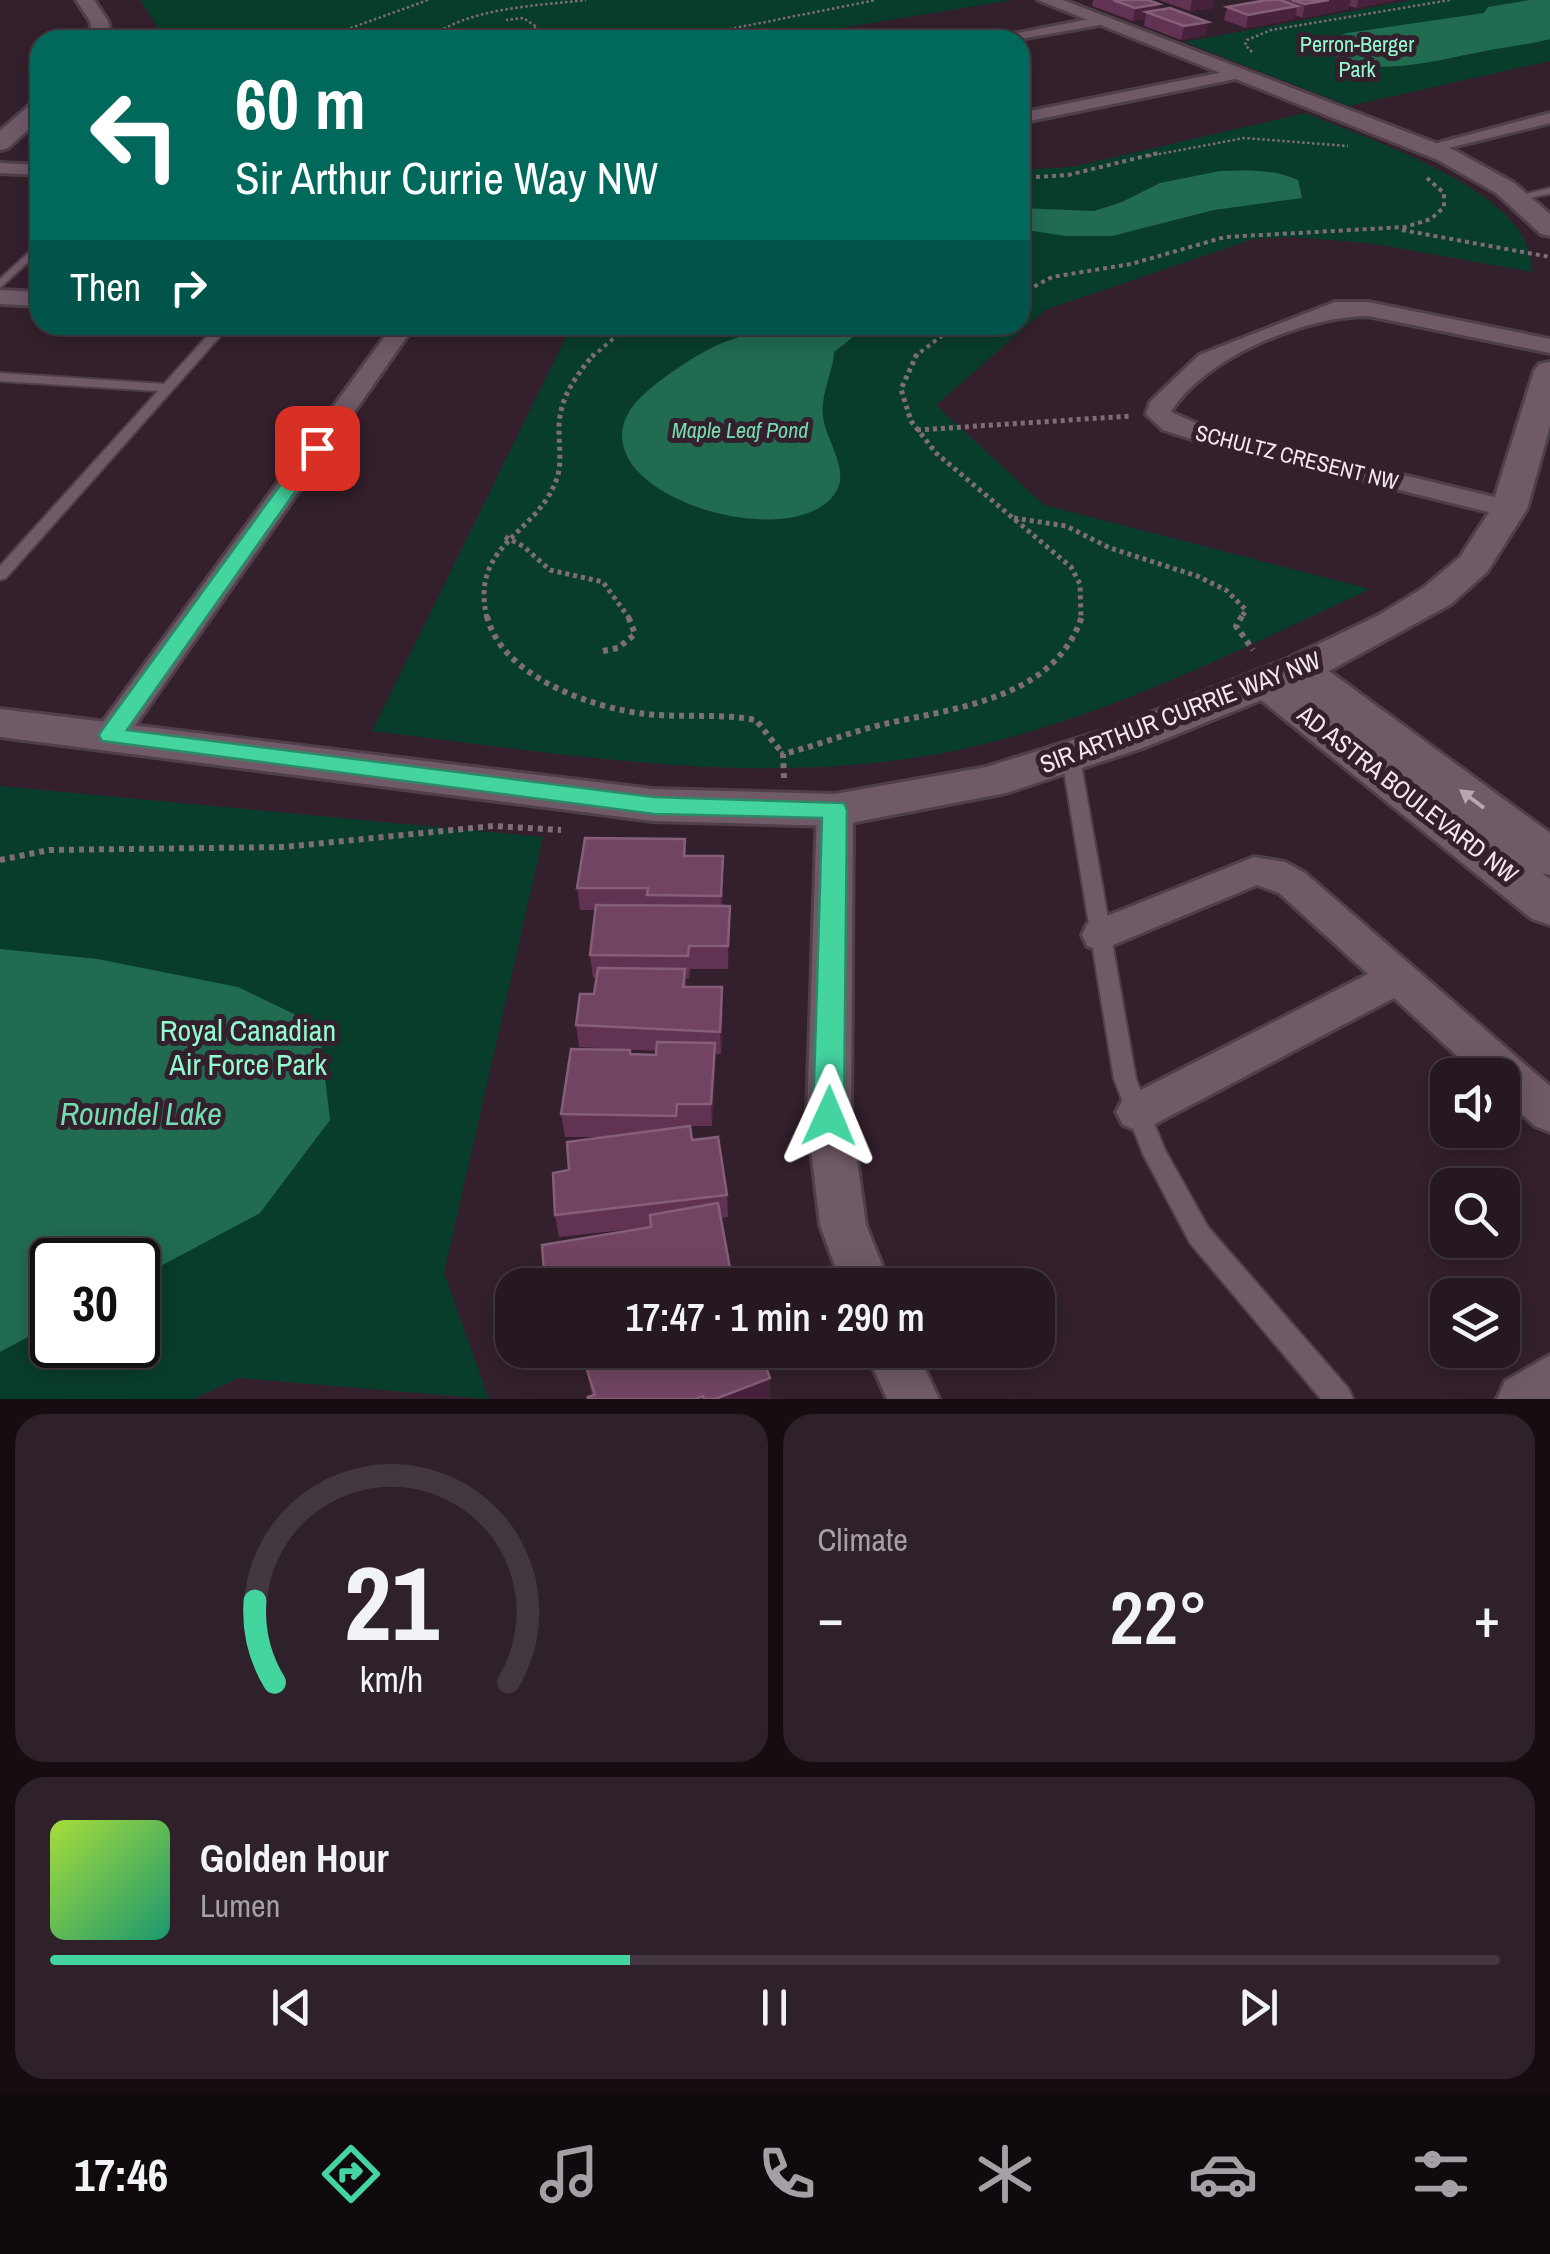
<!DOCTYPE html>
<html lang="en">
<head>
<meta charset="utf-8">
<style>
	:root { --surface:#261821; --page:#2e212a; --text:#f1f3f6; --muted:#a4a0a5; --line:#42373f; --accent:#43d4a0 }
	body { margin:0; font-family:"Archivo Narrow",sans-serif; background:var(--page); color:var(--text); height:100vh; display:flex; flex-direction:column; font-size:38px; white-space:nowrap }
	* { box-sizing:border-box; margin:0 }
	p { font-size:32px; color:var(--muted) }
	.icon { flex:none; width:55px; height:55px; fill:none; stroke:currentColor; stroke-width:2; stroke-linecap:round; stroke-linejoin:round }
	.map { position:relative; height:1399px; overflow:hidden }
	.details { display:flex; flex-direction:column; gap:15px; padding:15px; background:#150d12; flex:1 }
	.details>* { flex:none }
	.banner { position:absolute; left:30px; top:30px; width:1000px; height:305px; border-radius:30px; box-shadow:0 5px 25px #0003,0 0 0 2px var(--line); background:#00695c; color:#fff; overflow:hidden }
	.tools { position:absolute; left:1430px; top:1058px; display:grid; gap:20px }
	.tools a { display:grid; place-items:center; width:90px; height:90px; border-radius:20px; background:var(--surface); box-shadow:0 5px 25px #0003,0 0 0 2px var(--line); font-size:50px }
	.speed { position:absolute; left:30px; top:1238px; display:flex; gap:20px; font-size:50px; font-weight:700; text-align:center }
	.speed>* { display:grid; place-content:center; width:130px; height:130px; border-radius:50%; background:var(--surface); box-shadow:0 5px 25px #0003,0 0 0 2px var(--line); line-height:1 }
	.speed .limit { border:5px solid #111; border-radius:15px; background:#fff; color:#111 }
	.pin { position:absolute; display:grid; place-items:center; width:85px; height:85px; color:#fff; margin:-42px; border-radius:20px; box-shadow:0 5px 15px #0006 }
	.me { position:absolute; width:110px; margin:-55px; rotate:1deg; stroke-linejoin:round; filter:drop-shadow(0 0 8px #0008) }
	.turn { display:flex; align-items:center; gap:35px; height:210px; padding:0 40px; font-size:45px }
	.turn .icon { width:130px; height:130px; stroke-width:2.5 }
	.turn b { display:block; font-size:70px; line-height:85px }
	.then { display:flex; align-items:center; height:95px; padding:0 40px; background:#0003; gap:20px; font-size:38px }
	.big { font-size:75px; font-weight:600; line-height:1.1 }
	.details .widget { flex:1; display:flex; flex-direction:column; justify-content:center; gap:15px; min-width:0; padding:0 35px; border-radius:30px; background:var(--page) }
	.details .dial { align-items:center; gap:0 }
	.dial svg { height:260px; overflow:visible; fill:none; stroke:var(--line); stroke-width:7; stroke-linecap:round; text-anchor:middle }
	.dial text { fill:var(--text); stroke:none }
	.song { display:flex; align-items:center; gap:30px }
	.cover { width:120px; height:120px; border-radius:15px; background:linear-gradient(135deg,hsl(80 70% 55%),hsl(160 70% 35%)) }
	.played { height:10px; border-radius:5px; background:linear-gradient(90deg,var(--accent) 40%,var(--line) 40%) }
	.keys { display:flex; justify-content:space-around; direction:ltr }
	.heat { display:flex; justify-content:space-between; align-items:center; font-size:55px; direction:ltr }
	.details .tiles { flex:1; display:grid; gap:15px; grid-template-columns:1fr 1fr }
	.widget:last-child { grid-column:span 2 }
	.trip { position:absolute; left:495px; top:1268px; width:560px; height:100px; border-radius:30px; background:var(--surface); box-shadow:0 5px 25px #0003,0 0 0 2px var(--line); font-weight:600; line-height:100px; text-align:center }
	.dock { display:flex; height:160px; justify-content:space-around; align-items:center; background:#0f0a0d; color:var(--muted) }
	.dock .icon { width:70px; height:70px }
	.dock .on { color:var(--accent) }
	.dock b { font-size:45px; color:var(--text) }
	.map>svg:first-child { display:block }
	.green { fill:#093d2b; fill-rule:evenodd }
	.water { fill:#216c51 }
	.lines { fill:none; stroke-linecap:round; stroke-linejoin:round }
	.service-casing { stroke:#4e3f49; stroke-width:4 }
	.minor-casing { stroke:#4e3f49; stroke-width:6 }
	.tertiary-casing { stroke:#4e3f49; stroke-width:6 }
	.path-far3 { stroke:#7e6d77; stroke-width:2.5; stroke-dasharray:2.5 2.5; stroke-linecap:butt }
	.path-far2 { stroke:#7e6d77; stroke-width:4; stroke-dasharray:4 4; stroke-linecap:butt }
	.path-far1 { stroke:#7e6d77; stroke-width:5; stroke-dasharray:4 4; stroke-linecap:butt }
	.path { stroke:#7e6d77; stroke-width:6; stroke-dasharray:5 5; stroke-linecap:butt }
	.service { fill:#705a68; fill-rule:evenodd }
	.minor { fill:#705a68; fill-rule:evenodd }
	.tertiary { fill:#705a68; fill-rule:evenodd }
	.wall { fill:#613252 }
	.shaded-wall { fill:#48223c }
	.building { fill:#714562; stroke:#855e78; stroke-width:2.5 }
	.oneway { fill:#b8a7b1 }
	.route { fill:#43d4a0; stroke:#2c8a68; stroke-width:2.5 }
	.labels { text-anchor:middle; stroke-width:10; stroke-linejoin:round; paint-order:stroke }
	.far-park-label { font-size:22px; fill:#92face; stroke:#33202c }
	.far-water-label { font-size:22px; font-style:italic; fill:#74dcb1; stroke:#33202c }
	.far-street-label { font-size:22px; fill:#f3e6ed; stroke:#33202c }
	.street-label { font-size:25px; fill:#f3e6ed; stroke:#33202c }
	.near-park-label { font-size:30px; fill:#92face; stroke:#33202c }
	.near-water-label { font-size:32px; font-style:italic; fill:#74dcb1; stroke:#33202c }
</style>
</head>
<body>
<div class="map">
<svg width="1550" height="1399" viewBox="0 0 1550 1399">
	<rect width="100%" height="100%" fill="#33202c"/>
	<g class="green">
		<polygon points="140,0 1013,0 767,40 157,40 159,29"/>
		<polygon points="1412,0 1550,0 1550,61 1349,106 1184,42"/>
		<path d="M1306,113C1365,138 1497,181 1525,241C1530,250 1531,262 1533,272L1369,243L1291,237L1253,239L1045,310L936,405L1044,505L1370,589C1231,654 1090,726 938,754C750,788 560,753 372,731L572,325H1020V170L1072,167Z"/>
		<path d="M0,786L543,837L444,1273L489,1399L239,1378L194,1399H0ZM52,1260H138V1345H52Z"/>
	</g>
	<g class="water">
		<path d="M1530,0H1550V39C1527,45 1503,47 1480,52C1437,60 1355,84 1321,45L1347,33L1484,13L1488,7Z"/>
		<path d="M1220,171C1248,170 1273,169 1298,180L1302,198L1214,210L1112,236H1066L1020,229V208L1094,211L1122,202L1160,183Z"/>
		<path d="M761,325H853L858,333L834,352C834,368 820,397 823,416C825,438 849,469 837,490C798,561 570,492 633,406C648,386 696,354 720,344C734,338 749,335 761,325Z"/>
		<polygon points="0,949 97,959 238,987 319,1026 330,1120 260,1213 138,1278 138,1260 52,1260 52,1324 0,1352"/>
	</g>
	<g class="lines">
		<g class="service-casing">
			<g id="service">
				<polygon points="1550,188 1550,194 1517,200 1512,197"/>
				<polygon points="40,242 40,251 0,288 0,279"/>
				<polygon points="217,325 230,325 6,578 0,580 0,566 158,391 0,381 0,373 164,384"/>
				<polygon points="1071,752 1080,758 1136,1079 1165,1150 1208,1227 1349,1389 1353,1399 1321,1399 1190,1243 1143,1154 1114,1079 1062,758"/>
			</g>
		</g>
		<g class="minor-casing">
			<g id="minor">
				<polygon points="1100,17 1107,21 1105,24 1014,40 981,40"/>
				<polygon points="1239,69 1245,71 1245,77 1020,123 1020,113"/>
				<polygon points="1550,113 1550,123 1428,153 1419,148"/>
				<polygon points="0,163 40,165 40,175 0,173"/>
				<polygon points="0,290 40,292 40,306 0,304"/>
				<path d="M1335,302H1368L1550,339V353L1368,316C1306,316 1204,357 1171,412L1205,427L1519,503L1523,509L1519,515L1509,517L1188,438L1163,430L1146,414L1150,402L1199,355Z"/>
				<polygon points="393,325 415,325 123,743 111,746 99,743 94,735 99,727"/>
				<polygon points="835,798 848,801 853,810 851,1116 866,1225 890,1285 842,1285 820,1225 807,1116 817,810 822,801"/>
				<polygon points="1254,857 1285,862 1305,873 1550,1086 1550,1132 1535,1126 1502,1097 1502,1075 1478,1075 1394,998 1153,1125 1138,1131 1123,1125 1116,1112 1123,1099 1368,974 1279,893 1257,885 1101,950 1087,946 1082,935 1087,924"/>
				<polygon points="865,1350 916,1350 939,1399 887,1399"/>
				<polygon points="1550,1355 1550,1399 1497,1399 1505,1381"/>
			</g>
		</g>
		<g class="tertiary-casing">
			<g id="tertiary">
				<polygon points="76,0 94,0 108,21 113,40 93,40 90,21"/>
				<polygon points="1038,0 1063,0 1454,150 1514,183 1550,214 1550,236 1541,234 1496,193 1438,160"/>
				<polygon points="40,101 40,119 8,148 0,150 0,131 32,103"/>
				<polygon points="1550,362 1550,426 1527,509 1487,572 1451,604 1329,671 1550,833 1550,875 1542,873 1550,879 1550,925 1532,919 1261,700 1143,748 1006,793 835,826 653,821 0,737 0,709 653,789 835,794 986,767 1111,728 1285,660 1377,616 1423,588 1460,557 1491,509 1534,371 1539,364"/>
			</g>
		</g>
		<g class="path-far3">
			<polyline points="323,40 348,29"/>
			<polyline points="342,40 348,29 428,0"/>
			<path d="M427,40C467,7 537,6 586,0"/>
			<polyline points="501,40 537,27 523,18 506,20"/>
			<polyline points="675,40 876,0"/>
			<polyline points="1252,52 1245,45 1247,40 1271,30 1450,0"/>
			<polyline points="1149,156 1244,138 1348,146"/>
		</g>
		<g class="path-far2">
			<polyline points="1020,178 1068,175 1158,153"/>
			<polyline points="1402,230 1550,257"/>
			<polyline points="1020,294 1052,277 1131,264 1225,237 1405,227 1431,219 1444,207 1444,193 1427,178"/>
			<polyline points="592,357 629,325"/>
			<polyline points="914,357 956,325"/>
		</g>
		<g class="path-far1">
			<polyline points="917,354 901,389 911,421 936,453 1071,567 1080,584 1081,618"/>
			<polyline points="917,430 1132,416"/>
			<polyline points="1014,518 1066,526 1110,548 1197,576 1226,590 1246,610 1241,618"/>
			<polyline points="505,537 523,546 550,570 603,582 629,618"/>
			<path d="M487,618C469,543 538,535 557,478C562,463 559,447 559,431C558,400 575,377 594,354"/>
		</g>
		<g class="path">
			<path d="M487,616C501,676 591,708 646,714C683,718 719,713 756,720L783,754"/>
			<polyline points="1242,616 1236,626 1253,650"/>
			<polyline points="603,651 618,648 635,634 628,616"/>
			<path d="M784,778L783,754C816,746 847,733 880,725C953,708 1055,700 1082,616"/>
			<polyline points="0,860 49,850 284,847 494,826 561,830"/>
		</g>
		<use href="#service" class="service"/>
		<use href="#minor" class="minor"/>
		<use href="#tertiary" class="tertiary"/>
	</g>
	<g class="wall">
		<polygon points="1093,0 1148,0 1159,4 1158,10 1205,35 1181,40 1144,26 1145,19 1133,21 1092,6"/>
		<polygon points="1159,0 1214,0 1213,8 1190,11"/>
		<polygon points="1282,0 1397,0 1356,8 1349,6 1348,9 1302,18 1295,15 1295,19 1246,28 1224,20 1227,7"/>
		<polygon points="685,839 686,856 723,878 722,906 730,906 728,969 690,969 689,979 686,979 686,987 722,987 723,1009 721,1054 715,1054 712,1126 690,1126 692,1140 727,1195 728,1217 721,1218 732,1285 545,1285 651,1227 559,1237 555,1215 569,1170 602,1137 565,1137 561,1114 631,1054 656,1055 657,1051 579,1047 576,1025 594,994 597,978 593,978 590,955 596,910 580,910 577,888"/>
		<polygon points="584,1360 770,1378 770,1399 781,1399 592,1395"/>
	</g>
	<g class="shaded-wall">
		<polygon points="1192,0 1214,0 1213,8 1190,11"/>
		<polygon points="1329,0 1351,0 1348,9 1302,18 1305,4"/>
		<polygon points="1358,0 1397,0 1356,8"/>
		<polygon points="1159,4 1157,16 1146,12 1145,19 1133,21 1135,8"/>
		<polygon points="1297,6 1295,19 1246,28 1248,15"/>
		<polygon points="1208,22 1205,35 1181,40 1184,26"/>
		<polygon points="723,856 723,878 722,918 721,896"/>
		<polygon points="730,906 730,928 728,969 728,946"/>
		<polygon points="722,987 723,1009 721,1054 720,1032"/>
		<polygon points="715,1043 716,1065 712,1126 711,1104"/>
		<polygon points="770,1378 770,1399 715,1399"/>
	</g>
	<g class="building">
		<polygon points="1113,0 1148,0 1159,4 1135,8"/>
		<polygon points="1267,0 1280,0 1297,6 1248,15 1227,7"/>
		<polygon points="1292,0 1329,0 1305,4"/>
		<polygon points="1170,8 1208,22 1184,26 1146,12"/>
		<polygon points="585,838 685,839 684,856 723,856 721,896 647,895 648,888 577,888"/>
		<polygon points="596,905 730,906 728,946 689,946 688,956 590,955"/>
		<polygon points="598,968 685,969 683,987 722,987 720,1032 576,1025 580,994 594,994"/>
		<polygon points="657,1042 715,1043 711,1104 677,1104 676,1116 561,1114 571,1049 630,1050 630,1054 656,1055"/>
		<polygon points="690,1126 692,1140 718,1137 727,1195 555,1215 553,1173 569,1170 567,1142"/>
		<polygon points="718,1203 732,1279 697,1285 545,1285 542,1245 651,1227 650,1215"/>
		<polygon points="614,1350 760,1350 770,1378 715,1399 704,1399 703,1396 696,1399 588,1399 588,1397 595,1395 584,1360"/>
	</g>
	<defs><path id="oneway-solid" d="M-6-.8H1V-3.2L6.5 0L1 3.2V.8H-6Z" transform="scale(2.5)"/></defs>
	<use class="oneway" href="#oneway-solid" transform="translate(1472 799) rotate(-143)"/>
	<polygon class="route" points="317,442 326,448 127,730 654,797 844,803 847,810 844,1116 840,1126 829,1129 818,1126 813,1116 822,818 654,814 102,741 99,735 102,730 310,444"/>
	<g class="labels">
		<g class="far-park-label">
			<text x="1357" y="52">Perron-Berger<tspan x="1357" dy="25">Park</tspan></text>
		</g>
		<g class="far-water-label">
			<text x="740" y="438">Maple Leaf Pond</text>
		</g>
		<g class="far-street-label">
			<text transform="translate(1297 457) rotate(14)" y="8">SCHULTZ CRESENT NW</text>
		</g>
		<g class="street-label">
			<text transform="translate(1180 712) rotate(-21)" y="9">SIR ARTHUR CURRIE WAY NW</text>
			<text transform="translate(1408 794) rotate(38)" y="9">AD ASTRA BOULEVARD NW</text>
		</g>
		<g class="near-park-label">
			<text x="248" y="1041">Royal Canadian<tspan x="248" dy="34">Air Force Park</tspan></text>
		</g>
		<g class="near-water-label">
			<text x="141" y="1125">Roundel Lake</text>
		</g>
	</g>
</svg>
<div class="tools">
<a><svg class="icon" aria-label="sound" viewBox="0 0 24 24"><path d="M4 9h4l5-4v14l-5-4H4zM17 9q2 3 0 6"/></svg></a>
<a><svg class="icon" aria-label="search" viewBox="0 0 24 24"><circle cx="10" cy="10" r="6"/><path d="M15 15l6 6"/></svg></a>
<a><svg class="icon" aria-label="layers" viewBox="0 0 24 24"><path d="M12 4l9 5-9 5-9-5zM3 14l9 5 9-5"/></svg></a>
</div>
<div class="speed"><div class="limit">30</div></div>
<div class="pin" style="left:317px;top:448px;background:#d93025"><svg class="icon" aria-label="arrive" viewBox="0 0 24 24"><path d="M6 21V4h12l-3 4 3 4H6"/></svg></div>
<svg class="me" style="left:829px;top:1116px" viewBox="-20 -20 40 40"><path d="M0-17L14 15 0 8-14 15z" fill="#43d4a0" stroke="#fff" stroke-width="4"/></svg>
<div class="trip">17:47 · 1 min · 290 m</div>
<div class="banner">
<div class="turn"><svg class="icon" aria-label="left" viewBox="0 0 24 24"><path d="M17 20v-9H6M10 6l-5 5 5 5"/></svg><div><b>60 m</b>Sir Arthur Currie Way NW</div></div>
<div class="then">Then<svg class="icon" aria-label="right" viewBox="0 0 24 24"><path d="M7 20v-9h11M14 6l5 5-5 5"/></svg></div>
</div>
</div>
<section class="details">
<div class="tiles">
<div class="widget dial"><svg viewBox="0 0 100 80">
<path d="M14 69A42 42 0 1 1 86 69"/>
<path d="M14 69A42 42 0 0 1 8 44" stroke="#43d4a0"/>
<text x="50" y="56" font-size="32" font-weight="700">21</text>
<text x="50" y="72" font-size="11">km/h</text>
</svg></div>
<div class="widget"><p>Climate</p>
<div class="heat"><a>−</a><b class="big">22°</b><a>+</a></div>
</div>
<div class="widget">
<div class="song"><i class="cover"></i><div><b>Golden Hour</b><p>Lumen</p></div></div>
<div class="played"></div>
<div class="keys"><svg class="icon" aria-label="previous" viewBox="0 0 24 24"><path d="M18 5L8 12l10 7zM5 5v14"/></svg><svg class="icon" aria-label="pause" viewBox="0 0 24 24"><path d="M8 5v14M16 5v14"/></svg><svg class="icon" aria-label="next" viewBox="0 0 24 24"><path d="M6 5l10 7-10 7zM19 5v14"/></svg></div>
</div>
</div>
</section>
<nav class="dock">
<b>17:46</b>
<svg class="icon on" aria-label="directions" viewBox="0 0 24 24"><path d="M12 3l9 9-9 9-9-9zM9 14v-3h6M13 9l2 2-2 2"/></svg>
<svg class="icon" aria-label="music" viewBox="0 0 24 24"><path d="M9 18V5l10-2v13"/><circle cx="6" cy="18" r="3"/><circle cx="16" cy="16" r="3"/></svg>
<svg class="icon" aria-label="phone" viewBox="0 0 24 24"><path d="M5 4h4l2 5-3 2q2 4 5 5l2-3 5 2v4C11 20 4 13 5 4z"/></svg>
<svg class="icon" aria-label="climate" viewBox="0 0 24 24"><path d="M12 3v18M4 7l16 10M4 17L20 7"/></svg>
<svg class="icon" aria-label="car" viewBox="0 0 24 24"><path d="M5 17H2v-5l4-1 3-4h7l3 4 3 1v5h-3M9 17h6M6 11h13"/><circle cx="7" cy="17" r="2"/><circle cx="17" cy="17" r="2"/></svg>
<svg class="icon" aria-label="filters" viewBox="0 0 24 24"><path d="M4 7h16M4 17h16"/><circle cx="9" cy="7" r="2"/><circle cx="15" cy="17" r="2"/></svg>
</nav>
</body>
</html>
